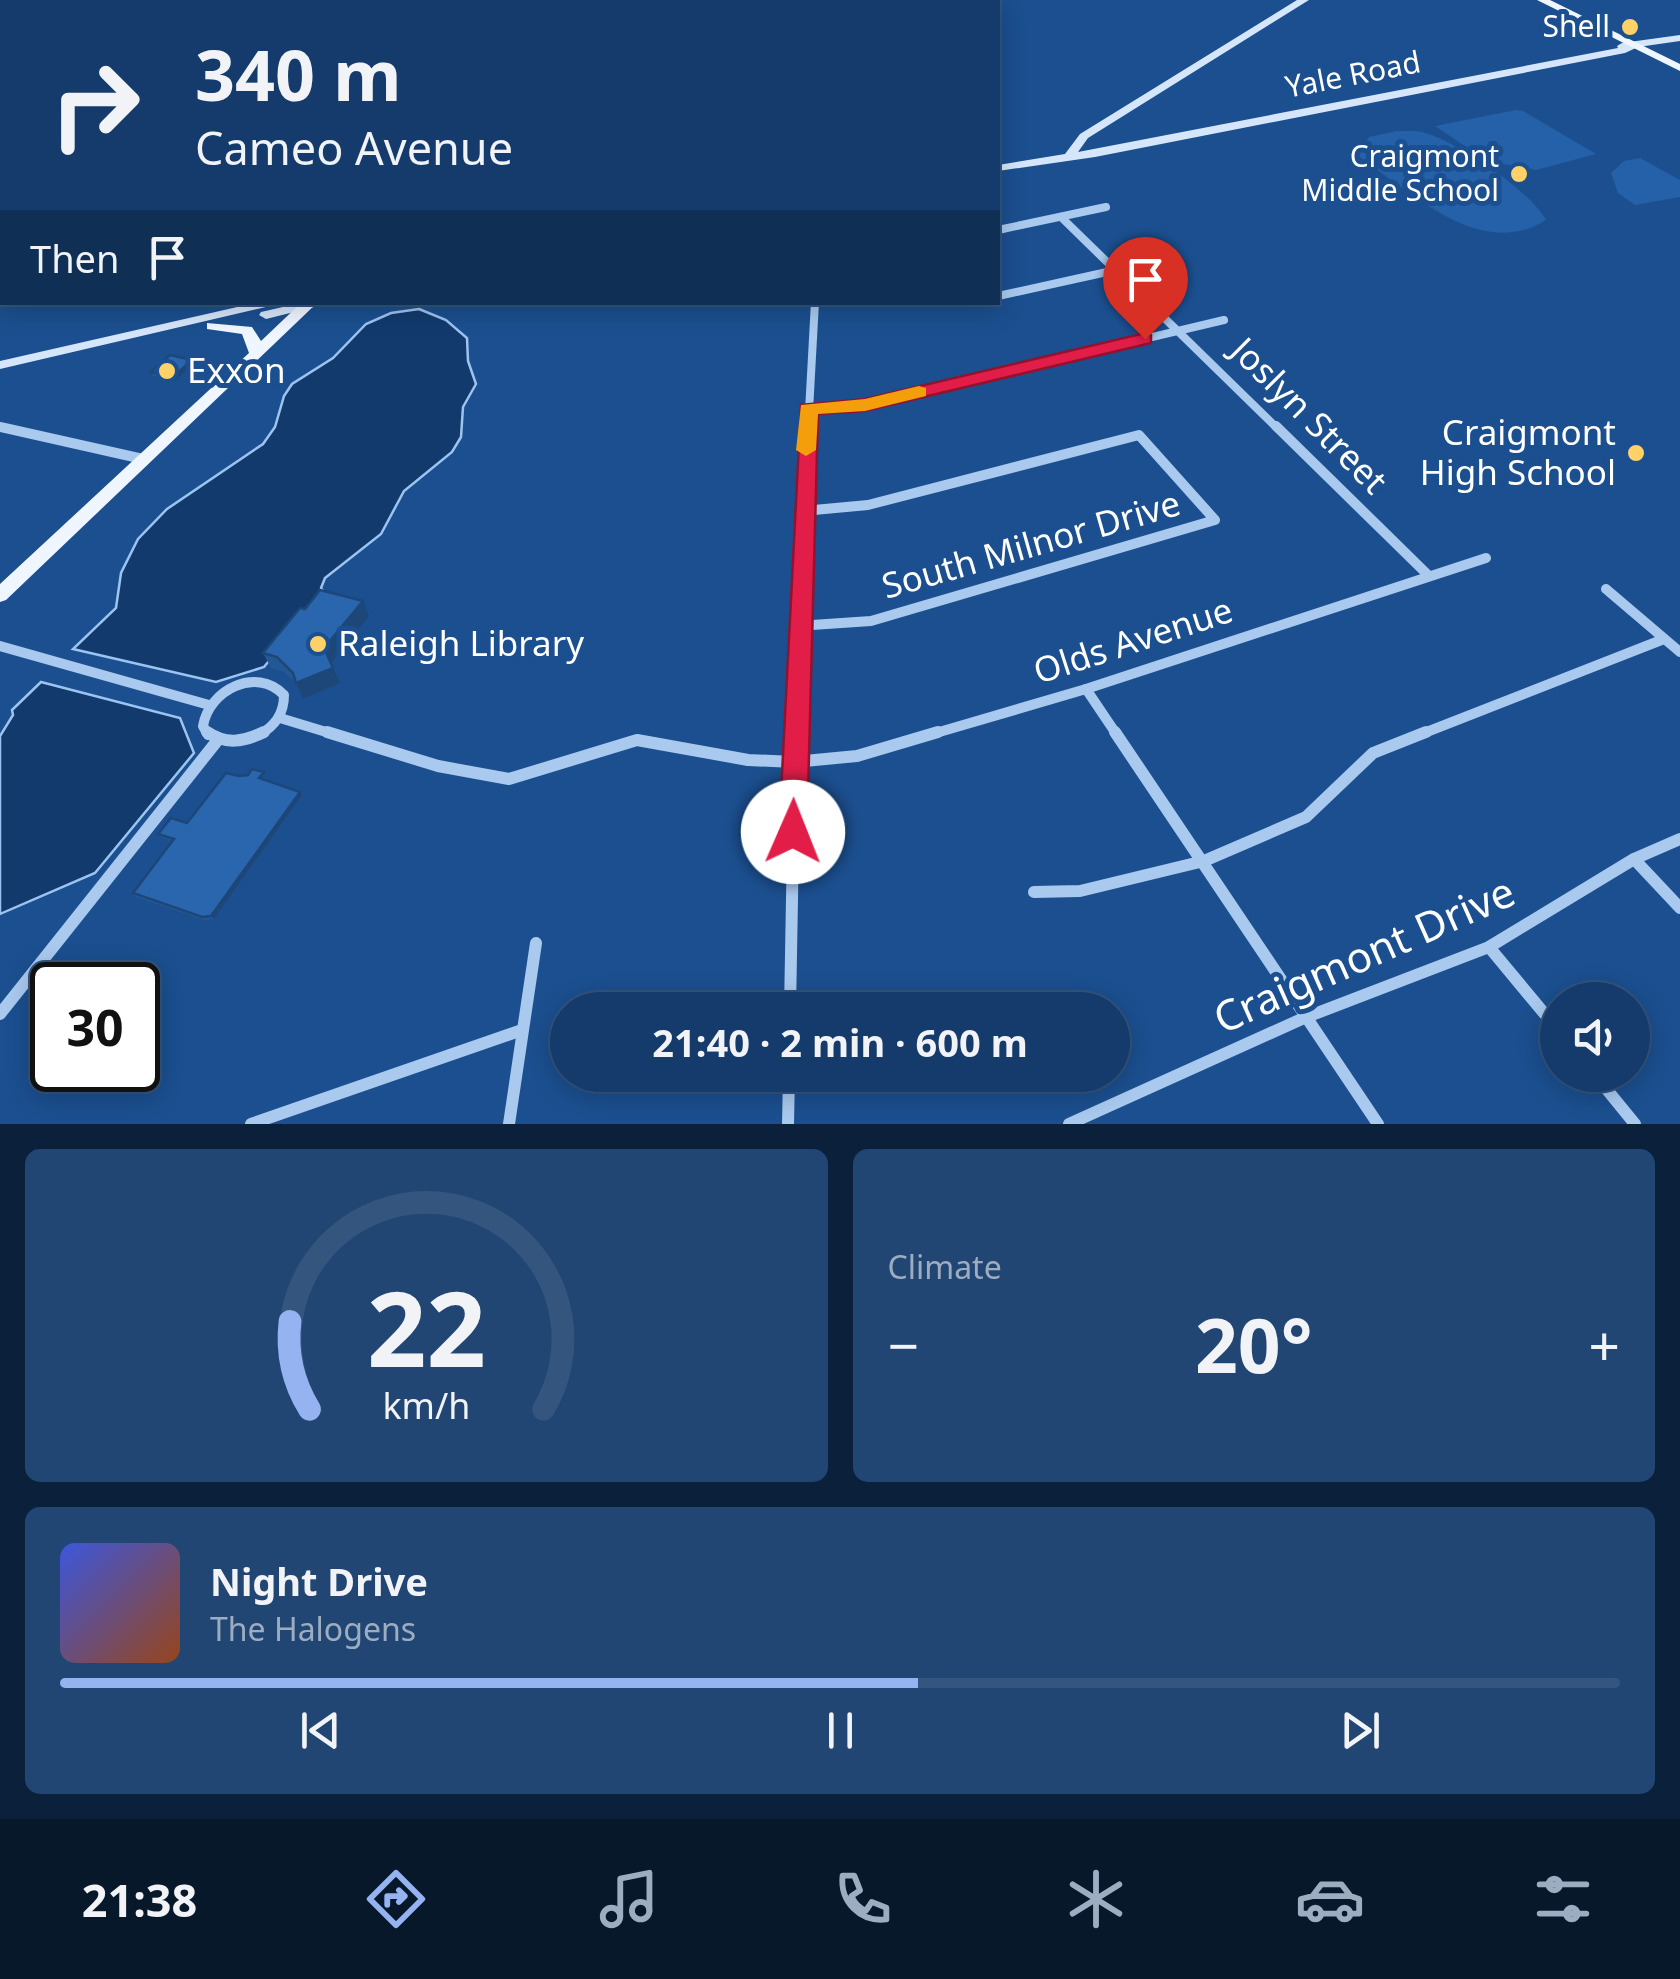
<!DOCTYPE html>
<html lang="en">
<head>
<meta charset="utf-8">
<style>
	:root { --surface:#143b6b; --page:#214673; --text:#f1f3f6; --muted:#9dadc1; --line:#33557e; --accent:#95b2f1 }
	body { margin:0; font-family:"Noto Sans",sans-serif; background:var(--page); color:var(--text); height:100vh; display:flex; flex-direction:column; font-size:38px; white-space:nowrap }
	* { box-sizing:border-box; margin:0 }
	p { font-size:32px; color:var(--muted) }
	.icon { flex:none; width:55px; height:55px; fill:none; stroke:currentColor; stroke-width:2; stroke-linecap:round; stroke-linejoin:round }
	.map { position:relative; height:1124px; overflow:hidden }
	.sheet { display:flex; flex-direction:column; gap:25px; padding:25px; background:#0b203b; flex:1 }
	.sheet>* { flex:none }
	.top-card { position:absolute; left:0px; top:0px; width:1000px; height:305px; box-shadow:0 5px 25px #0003,0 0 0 2px var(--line); background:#143b6b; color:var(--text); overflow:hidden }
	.tools { position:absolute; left:1540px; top:982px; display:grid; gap:20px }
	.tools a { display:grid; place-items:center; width:110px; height:110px; border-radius:50%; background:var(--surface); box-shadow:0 5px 25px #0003,0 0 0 2px var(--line); font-size:50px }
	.speed { position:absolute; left:30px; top:962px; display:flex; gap:20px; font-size:50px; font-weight:700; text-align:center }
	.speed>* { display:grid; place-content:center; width:130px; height:130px; border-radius:50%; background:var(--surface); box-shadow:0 5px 25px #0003,0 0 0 2px var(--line); line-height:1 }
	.speed .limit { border:5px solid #111; border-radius:15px; background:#fff; color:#111 }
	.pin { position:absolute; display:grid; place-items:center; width:85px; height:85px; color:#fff; margin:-102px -42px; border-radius:50% 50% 50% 0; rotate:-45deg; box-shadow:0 0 10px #0007 }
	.pin .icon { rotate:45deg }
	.me { position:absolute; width:110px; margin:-55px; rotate:1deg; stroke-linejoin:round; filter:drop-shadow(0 0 8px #0008) }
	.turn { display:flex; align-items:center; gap:35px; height:210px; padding:0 30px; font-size:45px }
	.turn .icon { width:130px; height:130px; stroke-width:2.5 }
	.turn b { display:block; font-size:70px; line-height:85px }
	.then { display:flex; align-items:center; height:95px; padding:0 30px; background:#0003; gap:20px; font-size:38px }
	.big { font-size:75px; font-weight:700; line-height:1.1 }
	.sheet .widget { flex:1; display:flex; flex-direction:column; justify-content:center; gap:15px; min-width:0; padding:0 35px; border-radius:15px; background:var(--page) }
	.sheet .dial { align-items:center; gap:0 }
	.dial svg { height:260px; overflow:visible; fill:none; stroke:var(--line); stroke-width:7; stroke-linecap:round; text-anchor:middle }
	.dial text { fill:var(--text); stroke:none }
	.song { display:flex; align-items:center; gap:30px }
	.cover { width:120px; height:120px; border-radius:15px; background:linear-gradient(135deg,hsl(230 70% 55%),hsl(20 70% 35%)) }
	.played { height:10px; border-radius:5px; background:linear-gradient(90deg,var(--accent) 55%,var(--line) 55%) }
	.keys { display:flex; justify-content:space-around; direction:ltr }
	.heat { display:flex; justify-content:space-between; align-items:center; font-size:55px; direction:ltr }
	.sheet .tiles { flex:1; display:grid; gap:25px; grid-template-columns:1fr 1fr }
	.widget:last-child { grid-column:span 2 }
	.trip { position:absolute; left:550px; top:992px; width:580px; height:100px; border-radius:50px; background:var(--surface); box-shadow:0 5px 25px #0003,0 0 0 2px var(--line); font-weight:700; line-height:100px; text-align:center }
	.dock { display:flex; height:160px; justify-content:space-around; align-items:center; background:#08182b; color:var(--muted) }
	.dock .icon { width:70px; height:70px }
	.dock .current { color:var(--accent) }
	.dock b { font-size:45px; color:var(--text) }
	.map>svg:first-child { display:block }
	.green { fill:#2461a8 }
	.water { fill:#123a6d; stroke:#9cc4f0; stroke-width:2.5 }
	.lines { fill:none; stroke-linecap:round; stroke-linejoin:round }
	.street-far2 { stroke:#a9c9ee; stroke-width:8 }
	.street-far1 { stroke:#a9c9ee; stroke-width:10 }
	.street { stroke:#a9c9ee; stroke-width:12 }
	.secondary { fill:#d6e6fa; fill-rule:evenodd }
	.primary { fill:#f0f6ff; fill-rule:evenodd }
	.wall { fill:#245895 }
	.shaded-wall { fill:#1d4779 }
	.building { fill:#2a66ad; stroke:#1d4779; stroke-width:2.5 }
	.route { fill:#e11d48; stroke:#92132f; stroke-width:2.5 }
	.slow { fill:#f59e0b }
	.poi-dot { fill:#ffd166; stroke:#1b4f8f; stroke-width:4 }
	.labels { text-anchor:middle; stroke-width:10; stroke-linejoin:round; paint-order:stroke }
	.far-poi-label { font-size:30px; fill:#fff; stroke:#1b4f8f; text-anchor:end }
	.far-street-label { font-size:30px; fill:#fff; stroke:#1b4f8f }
	.poi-label { font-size:35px; fill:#fff; stroke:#1b4f8f; text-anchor:start }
	.street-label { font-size:35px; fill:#fff; stroke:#1b4f8f }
	.near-street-label { font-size:42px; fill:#fff; stroke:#1b4f8f }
</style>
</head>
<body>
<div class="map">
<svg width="1680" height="1124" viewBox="0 0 1680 1124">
	<rect width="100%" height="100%" fill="#1b4f8f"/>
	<g class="green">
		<polygon points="0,0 197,0 197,2 2,2 0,160"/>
		<polygon points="1516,110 1523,111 1596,154 1536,170 1487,161 1435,126"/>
		<path d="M1397,131C1405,131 1414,130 1422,132C1455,140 1530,190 1546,220C1480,262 1409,190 1355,154L1369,137Z"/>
		<polygon points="1640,158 1680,180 1680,197 1635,205 1618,193 1611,173 1624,161"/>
	</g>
	<g class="water">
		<polygon points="419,309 446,320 467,338 468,361 476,384 463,407 461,437 452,452 404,491 381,534 325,578 321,588 324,593 264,667 216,682 73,649 116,608 121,573 138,539 167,509 263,444 275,427 284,396 292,384 333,358 366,324 391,313"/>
		<polygon points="41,682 180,718 194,753 95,873 0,914 0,736 13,715 12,710"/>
	</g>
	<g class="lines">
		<g class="street-far2">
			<polyline points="1061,217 1278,429"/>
			<polyline points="998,230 1106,207"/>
			<polyline points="998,296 1116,270"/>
			<polyline points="808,409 865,405 1224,320"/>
			<polyline points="0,427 9,429"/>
			<polyline points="808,429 815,302"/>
		</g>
		<g class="street-far1">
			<polyline points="1276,426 1429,576"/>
			<polyline points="0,427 143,459"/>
			<polyline points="1606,589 1680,652"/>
			<polyline points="797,626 871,621 1215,520 1139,435 868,505 803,511"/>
			<polyline points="0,646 209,705"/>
			<polyline points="1086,689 1117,735"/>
			<polyline points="280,718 336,735"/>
			<path d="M208,735L203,726C209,690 256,666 284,695C284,714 275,726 259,735"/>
			<polyline points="795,735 808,426"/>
			<polyline points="929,735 1086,689 1486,558"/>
			<polyline points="1419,735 1664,639"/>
		</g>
		<g class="street">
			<path d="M207,732C226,745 243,742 264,732"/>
			<polyline points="327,732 438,766 509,779 637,740 748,760 794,762 857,756 938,732"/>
			<polyline points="1115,732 1378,1124"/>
			<polyline points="1634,859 1680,908"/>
			<polyline points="1034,892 1080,891 1204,861 1306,817 1373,753 1426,732"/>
			<polyline points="1489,947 1558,1030"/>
			<polyline points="790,1010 795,732"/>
			<polyline points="0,1014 217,741"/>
			<polyline points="1595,1075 1635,1124"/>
			<polyline points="251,1124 522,1030"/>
			<polyline points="509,1124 536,943"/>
			<polyline points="788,1124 789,1075"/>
			<polyline points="1069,1124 1304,1018 1489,947 1634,859 1680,839"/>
		</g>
		<g class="secondary">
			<polygon points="1297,0 1309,0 1088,138 1078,152 1618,48 1617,46 1622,43 1680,35 1680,41 1638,47 1625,53 1095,157 998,171 998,165 1065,154 1080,134"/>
			<polygon points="259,302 287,302 0,369 0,361"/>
			<polygon points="305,302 334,302 266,319 259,315 261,312"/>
		</g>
		<g class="primary">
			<polygon points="1537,0 1550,0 1680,64 1680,71"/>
			<polygon points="302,302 318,302 6,600 0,602 0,584 249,353 242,334 207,329 207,323 252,327 261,341"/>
		</g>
	</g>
	<g class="wall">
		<polygon points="194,363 175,381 152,376 151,372"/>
		<polygon points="305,609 369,616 331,664 340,683 303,699 296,683 284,672 271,668 263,653"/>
		<polygon points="266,776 263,779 300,792 302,795 214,919 204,920 136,897 133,893 173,841 161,838 158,834 187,823"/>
	</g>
	<g class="shaded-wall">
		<polygon points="192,360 194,363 175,381 173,377"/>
		<polygon points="363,601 369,616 331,664 324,648"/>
		<polygon points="333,668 340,683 303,699 296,683"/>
		<polygon points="300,792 302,795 214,919 211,916"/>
	</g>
	<g class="building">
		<polygon points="170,355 192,360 173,377 151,372"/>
		<polygon points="320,590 363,601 324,648 333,668 296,683 293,673 277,657 263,653 300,608 305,609"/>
		<polygon points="252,769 264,772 259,778 300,792 211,916 202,917 133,893 174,839 158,834 171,818 187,823 226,773 239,776 248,775"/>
	</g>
	<polygon class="route" points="1145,333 1151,335 1151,343 865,411 818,414 807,832 803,841 793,844 783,841 779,832 801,405 865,399"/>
	<polygon class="slow" points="919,386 926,388 926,396 865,411 818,414 816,450 806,456 796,450 801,405 865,399"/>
	<g class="poi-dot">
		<circle cx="1630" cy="27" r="10"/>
		<circle cx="1519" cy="174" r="10"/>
		<circle cx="167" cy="371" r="10"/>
		<circle cx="1636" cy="453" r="10"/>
		<circle cx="318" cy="644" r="10"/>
	</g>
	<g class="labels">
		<g class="far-poi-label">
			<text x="1610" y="37">Shell</text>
			<text x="1499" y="167">Craigmont<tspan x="1499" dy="34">Middle School</tspan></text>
		</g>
		<g class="far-street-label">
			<text transform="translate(1353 75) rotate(-11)" y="10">Yale Road</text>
		</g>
		<g class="poi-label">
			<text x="187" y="383">Exxon</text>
			<text x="1616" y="445" text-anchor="end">Craigmont<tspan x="1616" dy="40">High School</tspan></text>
			<text x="338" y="656">Raleigh Library</text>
		</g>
		<g class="street-label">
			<text transform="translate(1309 416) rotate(45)" y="12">Joslyn Street</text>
			<text transform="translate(1031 545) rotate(-16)" y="12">South Milnor Drive</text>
			<text transform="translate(1133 641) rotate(-18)" y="12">Olds Avenue</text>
		</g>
		<g class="near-street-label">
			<text transform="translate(1364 955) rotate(-24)" y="15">Craigmont Drive</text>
		</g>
	</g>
</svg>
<div class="tools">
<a><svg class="icon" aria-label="sound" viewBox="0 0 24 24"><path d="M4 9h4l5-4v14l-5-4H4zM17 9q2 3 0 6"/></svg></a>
</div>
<div class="speed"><div class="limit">30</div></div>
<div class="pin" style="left:1145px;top:339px;background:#d93025"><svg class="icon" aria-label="arrive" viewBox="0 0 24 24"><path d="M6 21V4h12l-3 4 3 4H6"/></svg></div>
<svg class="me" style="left:793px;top:832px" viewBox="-20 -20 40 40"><circle r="19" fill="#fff"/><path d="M0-13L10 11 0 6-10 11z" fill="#e11d48"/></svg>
<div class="trip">21:40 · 2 min · 600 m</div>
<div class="top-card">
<div class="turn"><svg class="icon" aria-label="right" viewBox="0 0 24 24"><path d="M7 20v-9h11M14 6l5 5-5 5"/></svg><div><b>340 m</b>Cameo Avenue</div></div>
<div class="then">Then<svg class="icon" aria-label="arrive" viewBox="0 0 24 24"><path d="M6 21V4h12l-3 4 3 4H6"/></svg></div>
</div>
</div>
<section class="sheet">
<div class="tiles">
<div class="widget dial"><svg viewBox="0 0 100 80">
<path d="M14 69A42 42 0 1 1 86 69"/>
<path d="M14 69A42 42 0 0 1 8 42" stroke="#95b2f1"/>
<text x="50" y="56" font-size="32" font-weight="700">22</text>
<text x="50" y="72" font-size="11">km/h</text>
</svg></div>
<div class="widget"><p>Climate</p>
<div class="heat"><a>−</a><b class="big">20°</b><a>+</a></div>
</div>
<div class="widget">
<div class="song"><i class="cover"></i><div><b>Night Drive</b><p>The Halogens</p></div></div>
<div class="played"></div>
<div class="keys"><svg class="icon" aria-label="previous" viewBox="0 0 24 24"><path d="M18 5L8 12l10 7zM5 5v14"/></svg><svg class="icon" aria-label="pause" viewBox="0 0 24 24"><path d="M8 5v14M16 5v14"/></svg><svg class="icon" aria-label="next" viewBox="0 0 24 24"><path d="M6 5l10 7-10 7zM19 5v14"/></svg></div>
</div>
</div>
</section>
<nav class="dock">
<b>21:38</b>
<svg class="icon current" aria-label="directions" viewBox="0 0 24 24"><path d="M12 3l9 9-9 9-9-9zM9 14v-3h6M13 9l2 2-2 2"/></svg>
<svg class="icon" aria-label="music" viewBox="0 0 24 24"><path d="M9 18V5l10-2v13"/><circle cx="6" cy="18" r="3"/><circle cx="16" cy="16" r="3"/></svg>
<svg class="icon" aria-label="phone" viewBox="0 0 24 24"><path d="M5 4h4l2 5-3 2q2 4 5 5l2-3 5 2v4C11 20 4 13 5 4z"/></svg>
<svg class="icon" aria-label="climate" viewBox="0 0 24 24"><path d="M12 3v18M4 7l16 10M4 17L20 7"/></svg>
<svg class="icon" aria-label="car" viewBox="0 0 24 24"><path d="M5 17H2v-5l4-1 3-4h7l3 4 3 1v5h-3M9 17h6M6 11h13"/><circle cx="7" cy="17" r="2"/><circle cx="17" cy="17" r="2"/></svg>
<svg class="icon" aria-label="filters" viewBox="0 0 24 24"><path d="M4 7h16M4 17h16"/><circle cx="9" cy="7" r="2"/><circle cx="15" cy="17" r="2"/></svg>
</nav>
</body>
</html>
